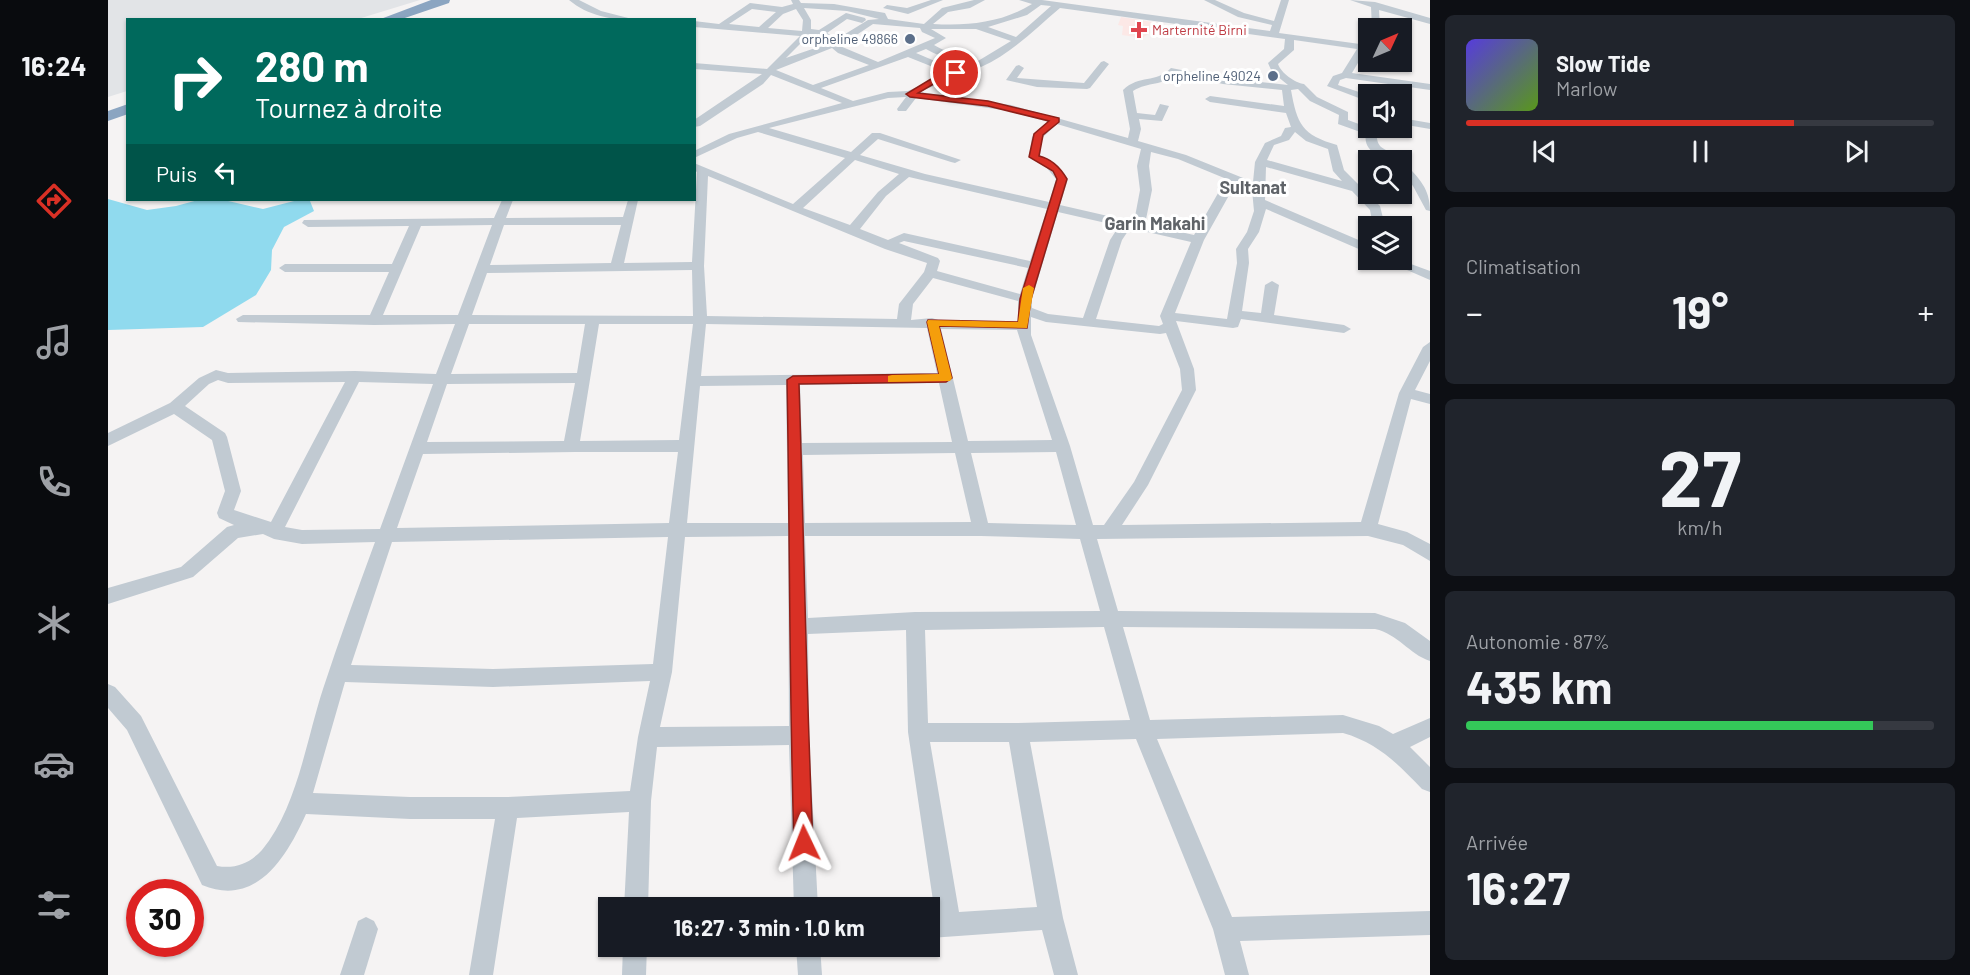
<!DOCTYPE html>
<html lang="fr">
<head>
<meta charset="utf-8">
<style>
	:root { --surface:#171b24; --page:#20242c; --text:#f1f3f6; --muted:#9ea1a6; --line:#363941; --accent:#d93025 }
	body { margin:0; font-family:Barlow,sans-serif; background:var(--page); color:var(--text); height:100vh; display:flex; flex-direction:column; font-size:22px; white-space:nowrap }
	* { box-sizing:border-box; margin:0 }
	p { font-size:20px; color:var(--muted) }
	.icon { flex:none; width:33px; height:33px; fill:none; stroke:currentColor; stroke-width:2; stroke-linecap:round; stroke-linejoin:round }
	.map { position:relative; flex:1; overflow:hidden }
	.drawer { display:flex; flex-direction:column; gap:15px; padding:15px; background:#0d0f14; width:540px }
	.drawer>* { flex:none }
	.top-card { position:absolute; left:18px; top:18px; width:570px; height:183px; border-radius:0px; box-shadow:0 2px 4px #0004; background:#00695c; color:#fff; overflow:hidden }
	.needle { width:39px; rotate:46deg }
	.fabs { position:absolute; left:1250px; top:18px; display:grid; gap:12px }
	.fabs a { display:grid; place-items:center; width:54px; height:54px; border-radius:0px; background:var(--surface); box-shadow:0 2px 4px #0004; font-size:30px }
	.speed { position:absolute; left:18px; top:879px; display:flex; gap:12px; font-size:30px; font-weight:700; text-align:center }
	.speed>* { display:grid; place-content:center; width:78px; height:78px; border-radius:50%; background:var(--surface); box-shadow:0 2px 4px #0004; line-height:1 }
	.speed .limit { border:9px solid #d22; background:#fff; color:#111 }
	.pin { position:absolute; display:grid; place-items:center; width:51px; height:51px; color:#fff; margin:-26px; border:3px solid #fff; border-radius:50%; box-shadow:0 2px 6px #0007 }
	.me { position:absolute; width:66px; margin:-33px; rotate:358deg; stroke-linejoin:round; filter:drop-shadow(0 0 4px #0008) }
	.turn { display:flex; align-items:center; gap:21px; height:126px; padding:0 30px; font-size:27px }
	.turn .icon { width:78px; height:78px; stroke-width:2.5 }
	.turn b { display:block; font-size:42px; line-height:51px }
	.then { display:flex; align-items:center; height:57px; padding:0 30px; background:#0003; gap:12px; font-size:22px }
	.big { font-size:45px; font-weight:700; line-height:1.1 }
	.drawer .card { flex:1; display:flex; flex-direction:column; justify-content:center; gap:9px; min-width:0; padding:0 21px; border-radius:9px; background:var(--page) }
	.drawer .dial { align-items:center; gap:0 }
	.dial b { font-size:78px; line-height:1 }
	.song { display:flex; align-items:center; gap:18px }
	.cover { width:72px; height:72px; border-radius:9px; background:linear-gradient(135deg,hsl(250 70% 55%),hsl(90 70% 35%)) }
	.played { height:6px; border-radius:3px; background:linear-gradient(90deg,var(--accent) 70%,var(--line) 70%) }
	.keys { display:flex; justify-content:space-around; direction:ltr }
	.heat { display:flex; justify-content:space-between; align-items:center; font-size:33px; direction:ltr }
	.charge { height:9px; border-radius:4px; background:linear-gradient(90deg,#34c759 87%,var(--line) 0) }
	.trip { position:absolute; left:490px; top:897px; width:342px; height:60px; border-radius:0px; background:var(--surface); box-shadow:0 2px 4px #0004; font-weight:700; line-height:60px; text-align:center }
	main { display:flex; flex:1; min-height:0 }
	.dock { display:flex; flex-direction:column; width:108px; justify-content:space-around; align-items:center; background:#090b0e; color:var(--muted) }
	.dock .icon { width:42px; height:42px }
	.dock .on { color:var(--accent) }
	.dock b { font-size:27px; color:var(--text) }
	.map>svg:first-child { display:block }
	.medical { fill:#fce8e6 }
	.airport { fill:#e2e4e7 }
	.water { fill:#90daee }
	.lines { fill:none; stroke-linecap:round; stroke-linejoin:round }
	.minor { fill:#c1cad2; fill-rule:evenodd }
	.highway { fill:#8ba5c1; fill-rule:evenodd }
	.route { fill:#d93025; stroke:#8d1f18; stroke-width:1.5 }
	.slow { fill:#f59e0b }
	.health-dot { fill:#e0444e; stroke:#fff; stroke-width:2 }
	.service-dot { fill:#5c6f8a; stroke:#fff; stroke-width:2 }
	.labels { text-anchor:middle; stroke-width:6; stroke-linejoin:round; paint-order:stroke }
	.far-health-label { font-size:14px; fill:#be3a42; stroke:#fff; text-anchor:start }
	.far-service-label { font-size:14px; fill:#4e5e75; stroke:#fff; text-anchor:end }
	.far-district-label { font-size:18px; font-weight:bold; fill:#5f6368; stroke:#fff }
</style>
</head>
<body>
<main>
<nav class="dock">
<b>16:24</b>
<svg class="icon on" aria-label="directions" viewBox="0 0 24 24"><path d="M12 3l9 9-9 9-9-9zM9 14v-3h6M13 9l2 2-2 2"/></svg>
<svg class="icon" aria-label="music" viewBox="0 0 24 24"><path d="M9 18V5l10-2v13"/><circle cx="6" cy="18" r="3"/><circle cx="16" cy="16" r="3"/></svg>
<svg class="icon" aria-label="phone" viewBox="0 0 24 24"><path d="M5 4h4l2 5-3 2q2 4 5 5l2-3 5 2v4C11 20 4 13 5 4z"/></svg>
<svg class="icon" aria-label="climate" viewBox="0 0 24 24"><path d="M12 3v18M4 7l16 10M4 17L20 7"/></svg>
<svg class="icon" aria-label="car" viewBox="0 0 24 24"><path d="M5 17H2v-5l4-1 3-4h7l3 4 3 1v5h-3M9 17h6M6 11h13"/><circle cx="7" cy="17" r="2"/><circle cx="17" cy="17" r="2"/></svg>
<svg class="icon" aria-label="filters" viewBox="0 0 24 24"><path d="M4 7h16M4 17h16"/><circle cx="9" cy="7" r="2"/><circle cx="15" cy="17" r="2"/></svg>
</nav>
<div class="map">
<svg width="1322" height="975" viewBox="0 0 1322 975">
	<rect width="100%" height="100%" fill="#f5f3f3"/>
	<polygon class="medical" points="1013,17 1057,24 1034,38 1014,35 1015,26 1010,25"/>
	<polygon class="airport" points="0,0 312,0 250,19 20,20 19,91 0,97"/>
	<polygon class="water" points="0,199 39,210 68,206 90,200 116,200 155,209 186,201 202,201 206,211 176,227 164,250 163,270 148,295 95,327 0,330"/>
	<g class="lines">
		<g class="minor">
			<path d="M461,0H471L493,11L528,20C504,20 480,16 461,0Z"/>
			<path d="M683,0H691L693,3L726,4L777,13L780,19L816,24L834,8L866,0H877L862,8L840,12L825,24C860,26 894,23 924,4L911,0H934L1162,31L1164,25L1130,17L1096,0H1107L1136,13L1166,21L1173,0H1181L1171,33L1252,44L1260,36V46L1244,73L1322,84V90L1238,78L1232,80L1230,85L1260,95V101L1256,100L1219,86L1225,76L1234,73L1249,49L1186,40V50L1170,64C1173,73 1187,83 1196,84L1209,97L1240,112V120L1259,127L1269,128C1267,153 1277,145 1293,160C1278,162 1254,153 1258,134L1230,124L1231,115L1202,101L1190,89L1183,90C1189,124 1194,135 1229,145L1236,170L1272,206L1277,226H1265L1262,210L1244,191L1158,167L1157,200L1260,244V253L1158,209L1151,232L1140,249L1141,263L1134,311L1153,313L1157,285L1164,281L1171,285L1166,315L1236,325L1243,329L1236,333L1133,319L1130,327L1125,328L1068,321L1086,369L1088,390L1040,485L1014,525L1253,522L1291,393L1315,347L1322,342V361L1307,390L1322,394V404L1303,399L1270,524L1299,532L1322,544V561L1295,545L1260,536L989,539L1010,611L1267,613L1297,623L1322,641V661C1301,654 1290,634 1267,629L1015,627L1042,720L1235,715L1271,726L1285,734L1322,718V737L1302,747L1322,767V792L1314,789C1290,764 1270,743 1235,733L1049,739L1124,917L1322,911V935L1132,941L1141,975H1117L1105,929L1028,739L922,742L955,918L970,975H946L934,930L822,938V914H827L800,732L798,630L700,634L701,735L710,908H686L681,745L549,747L543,801L540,908H516L521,812L409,818L385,975H361L387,819H302L198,814C179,856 149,908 94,885L19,730L0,708V684L7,687L33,716L109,866C127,869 141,864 154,850C189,808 198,741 215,689C231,640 249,591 267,542L194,544L166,539L155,534L130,538L85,577L0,604V588L73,567L119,527L126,525L111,518L109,513L117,491L104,440L66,414L0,446V433L62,403L91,378L108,370L120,373L247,371L328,374L347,324L266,325L130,322L128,319L135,315H262L281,272H177L171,268L177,264H284L301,226L200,227L194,223L196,220L386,218L394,200H405L398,218L515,217L520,200H530L516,263L584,262L589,172L586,170V163L685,204L737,158L650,132L629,138L586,158V151L621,134L734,103L663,75L655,84L592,126L586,127V120L654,74L586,69V63L659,69L692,36L586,27V21L611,24L642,3L674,7L685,4ZM933,5L943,6L908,37L880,27L919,15ZM696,8L739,11L771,19L760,20L729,39L719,33L739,19L754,23L758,20L757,18L738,13L711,30L703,29V20ZM952,8L1177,39L1176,49L1160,63L1164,72L1180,85L1115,78L1063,68C1047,84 1032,74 1015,90L1022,129L1020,138L903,105L812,92C832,82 853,76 873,67C903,54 927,29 952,8ZM644,9L668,12L651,27L621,24ZM688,9L695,20L694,31L660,28L675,14ZM765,24L812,28L814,32L827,38L770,62L732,46ZM823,29H868L903,41L870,61C855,56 839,53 826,45L838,38ZM702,34L711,35L722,43L678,58ZM724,48L730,53L761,65L705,85L668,70ZM818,49C833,58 846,59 862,65L848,70L808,53ZM800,57L840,73L800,91L780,92L745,101L713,88ZM1068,73L1115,84L1174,90L1176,106L1102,96L1097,99L1102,102L1178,113L1183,127L1177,128L1173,136L1157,143L1147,162L1145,182L1078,155L1030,141L1033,129L1031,119L1054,121L1061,106L1052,104L1047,115L1029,113L1025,91C1041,81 1054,87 1068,73ZM798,97L789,109L790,111H798L808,98L902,111L940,122L924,137L921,157L938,167L948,179L941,202L817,174L752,155L770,139L843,162L847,163L853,160L772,133H764L743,152L661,128L780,98ZM949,124L1033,149L1029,166L1032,190L1026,222L952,205L960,179L950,166L932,155L934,138ZM1187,132L1198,141L1220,149L1225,171L1234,181L1159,160L1166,145L1181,140ZM1043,152L1070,159L1121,180L1113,188L1086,235L1037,224L1044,190L1041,166ZM747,160L791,174L770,192L742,225L695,208ZM600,176L777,249L819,263L816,272L791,304L789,319L599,316L596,266ZM801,177L939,209L922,261L796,233L780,240L752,229L778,196ZM1131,184L1144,190L1146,211L1139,232L1128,249L1129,263L1119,319L1067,313L1096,240L1124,190ZM950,212L1011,226L1002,240L975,318L940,314L924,308V299ZM384,225L350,315H275L313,226ZM396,225H513L503,263L382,265ZM1022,228L1083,242L1052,316L1055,324L1051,326L988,319L1014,240ZM796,241L920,268L912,294L829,271L832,261L830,258L791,243ZM584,270L585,316L364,315L379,273ZM825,278L910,301V322L830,320L824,318L803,320L805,304ZM923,317L938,322L1052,334L1058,333L1072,369L1074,390L1026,482L996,525H985L962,446L923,335ZM361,324H477L469,373L343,374ZM491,324H585L571,440L472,441ZM598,324L819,328L829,373L593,376ZM833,329L909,330L944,440L860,441ZM110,380L120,383L237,382L163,522L126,510L133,491L119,437L117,433L77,406L101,384ZM251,382L325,384L272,529L194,530L177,527ZM467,383L456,441L319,442L339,384ZM831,383L844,442L694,443L692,385ZM678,385L680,523H579L592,386ZM467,452H570L561,523L289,528L315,454ZM948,452L968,525L880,523L863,453ZM847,453L863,522L697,523L695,455ZM680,536L681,726L552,727L564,672L577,537ZM697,536H873L972,539L992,611L807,612L700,618ZM560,537L545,664L385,669L243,665L284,542ZM996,627L1022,720L910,723H820L817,630ZM542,681L530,737L522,791L400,797H302L205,793L237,682L385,687ZM822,742H901L929,907L851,912Z"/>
			<polygon points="823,0 835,0 800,14 775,8 779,5 799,8"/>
			<polygon points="1242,0 1267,2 1322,18 1322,24 1271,10 1272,28 1264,28 1263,7"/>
			<polygon points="996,61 1001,64 982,88 979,89 929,87 898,80 908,66 911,65 916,68 909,78 976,83 993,62"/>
			<polygon points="1293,118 1322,123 1322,129 1293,124"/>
			<path d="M1293,162L1297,163C1311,179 1322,188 1322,211L1318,210L1305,186L1293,172Z"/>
			<polygon points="1276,260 1292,260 1322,271 1322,280"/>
			<polygon points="258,917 266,921 270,929 256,975 232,975 250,921"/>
			<polygon points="515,946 539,946 538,975 514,975"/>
			<polygon points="688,946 712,946 714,975 690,975"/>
		</g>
		<g class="highway">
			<polygon points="323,0 342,0 341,3 291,20 270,20"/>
			<polygon points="20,104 20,114 0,121 0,111"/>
		</g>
	</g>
	<path class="route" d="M848,71L851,72V75L829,82L810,93L880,101L951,118V122L935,135L931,156C944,159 952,167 959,179L923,299L919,328L831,326L844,378L838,382L691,384C696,537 698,690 705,843L702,850L696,852L689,850L686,843C681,689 682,534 679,380L685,376L831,374L819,322L820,320L910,322L912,299L949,179L945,171L921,157L926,134L941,121L880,106L802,97L798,94L823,79Z"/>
	<polygon class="slow" points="921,285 926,288 919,328 831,326 844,378 842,381 780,382 780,376 784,375 831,374 819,322 820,320 910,322 915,288"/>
	<path class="health-dot" d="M1028 21h6v6h6v6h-6v6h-6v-6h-6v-6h6z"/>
	<g class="service-dot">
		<circle cx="802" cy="39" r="6"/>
		<circle cx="1165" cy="76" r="6"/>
	</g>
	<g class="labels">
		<g class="far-health-label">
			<text x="1044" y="35">Marternité Birni</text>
		</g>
		<g class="far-service-label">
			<text x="790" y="44">orpheline 49866</text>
			<text x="1153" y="81">orpheline 49024</text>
		</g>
		<g class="far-district-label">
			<text x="1145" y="194">Sultanat</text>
			<text x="1047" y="230">Garin Makahi</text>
		</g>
	</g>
</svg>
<div class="fabs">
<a><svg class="needle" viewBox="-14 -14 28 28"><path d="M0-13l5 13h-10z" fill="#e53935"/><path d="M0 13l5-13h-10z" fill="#9ea1a6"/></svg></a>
<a><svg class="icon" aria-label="sound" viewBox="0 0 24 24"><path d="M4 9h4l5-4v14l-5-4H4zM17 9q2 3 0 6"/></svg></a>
<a><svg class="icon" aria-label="search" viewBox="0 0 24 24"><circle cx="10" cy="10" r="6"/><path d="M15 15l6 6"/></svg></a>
<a><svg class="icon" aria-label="layers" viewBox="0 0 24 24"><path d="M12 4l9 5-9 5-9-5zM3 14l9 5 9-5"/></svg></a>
</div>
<div class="speed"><div class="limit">30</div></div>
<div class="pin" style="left:848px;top:73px;background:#d93025"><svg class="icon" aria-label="arrive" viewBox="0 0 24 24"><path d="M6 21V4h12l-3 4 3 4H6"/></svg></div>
<svg class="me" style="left:696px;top:843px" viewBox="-20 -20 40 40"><path d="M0-17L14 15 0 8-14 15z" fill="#d93025" stroke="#fff" stroke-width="4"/></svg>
<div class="trip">16:27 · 3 min · 1.0 km</div>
<div class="top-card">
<div class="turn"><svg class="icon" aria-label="right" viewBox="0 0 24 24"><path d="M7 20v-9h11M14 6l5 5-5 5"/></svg><div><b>280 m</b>Tournez à droite</div></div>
<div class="then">Puis<svg class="icon" aria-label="left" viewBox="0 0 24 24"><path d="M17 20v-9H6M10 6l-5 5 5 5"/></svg></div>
</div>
</div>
<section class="drawer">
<div class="card">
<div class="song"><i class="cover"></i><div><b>Slow Tide</b><p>Marlow</p></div></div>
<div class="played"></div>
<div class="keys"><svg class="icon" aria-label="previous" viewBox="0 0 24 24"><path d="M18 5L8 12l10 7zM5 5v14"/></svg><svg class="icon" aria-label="pause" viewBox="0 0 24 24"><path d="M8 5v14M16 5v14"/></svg><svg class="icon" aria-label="next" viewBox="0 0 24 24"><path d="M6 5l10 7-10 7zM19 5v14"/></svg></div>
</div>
<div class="card"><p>Climatisation</p>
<div class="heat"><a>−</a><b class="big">19°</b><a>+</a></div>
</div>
<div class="card dial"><b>27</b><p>km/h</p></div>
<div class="card"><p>Autonomie · 87%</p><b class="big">435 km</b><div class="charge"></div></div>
<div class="card"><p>Arrivée</p><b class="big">16:27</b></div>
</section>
</main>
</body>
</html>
